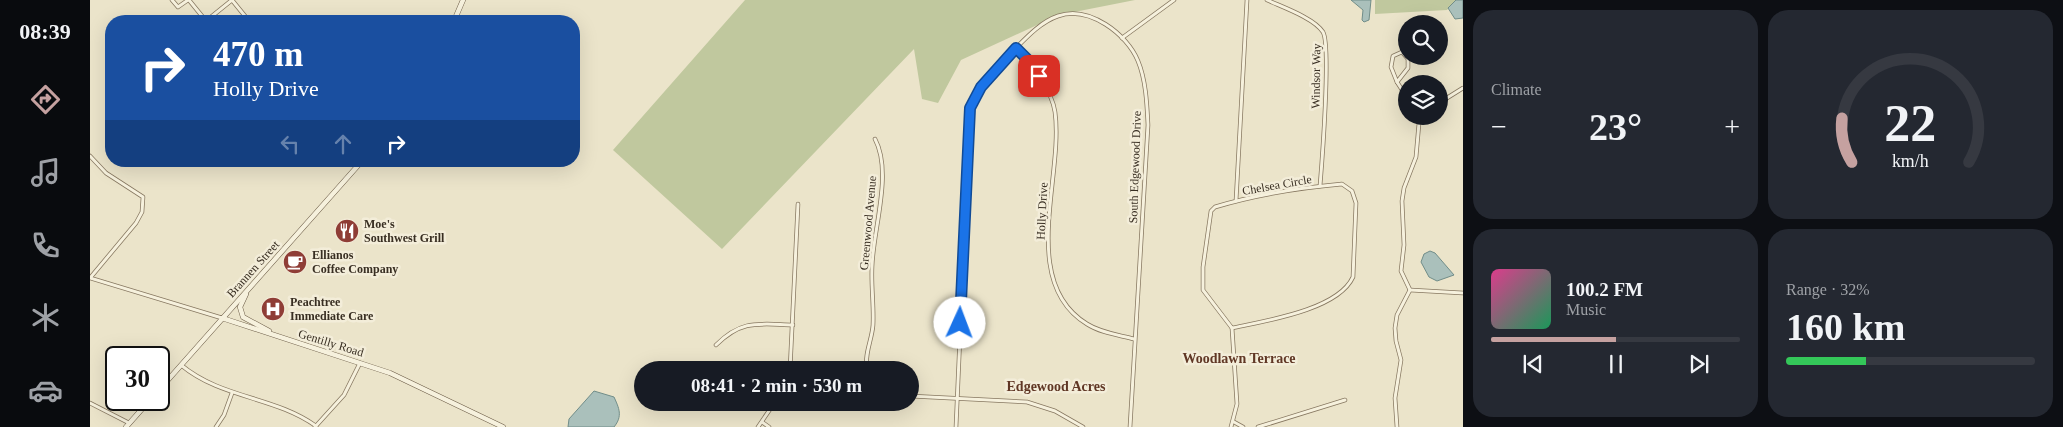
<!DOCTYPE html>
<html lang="en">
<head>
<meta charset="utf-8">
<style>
	:root { --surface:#171b24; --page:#242831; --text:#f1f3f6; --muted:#9ea1a6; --line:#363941; --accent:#c5a1a0 }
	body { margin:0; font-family:Georgia,serif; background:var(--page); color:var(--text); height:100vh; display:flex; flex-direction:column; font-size:19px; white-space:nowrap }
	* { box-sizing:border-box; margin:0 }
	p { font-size:16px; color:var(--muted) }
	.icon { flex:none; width:28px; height:28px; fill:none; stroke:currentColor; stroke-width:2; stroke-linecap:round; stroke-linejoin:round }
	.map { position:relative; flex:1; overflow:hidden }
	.panel { display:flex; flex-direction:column; gap:10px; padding:10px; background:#0d0f14; width:600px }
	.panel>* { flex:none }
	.hud { position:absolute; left:15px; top:15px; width:475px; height:152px; border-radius:20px; box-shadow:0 5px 20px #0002; background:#1a4fa0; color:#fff; overflow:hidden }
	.controls { position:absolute; left:1308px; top:15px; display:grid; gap:10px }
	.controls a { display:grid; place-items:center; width:50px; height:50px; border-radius:50%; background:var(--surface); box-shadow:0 5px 20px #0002; font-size:25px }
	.speed { position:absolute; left:15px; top:346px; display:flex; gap:10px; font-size:25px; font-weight:700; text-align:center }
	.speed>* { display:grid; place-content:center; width:65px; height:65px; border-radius:50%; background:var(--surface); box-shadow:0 5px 20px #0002; line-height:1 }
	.speed .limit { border:2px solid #111; border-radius:8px; background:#fff; color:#111 }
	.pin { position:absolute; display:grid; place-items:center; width:42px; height:42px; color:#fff; margin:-21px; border-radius:10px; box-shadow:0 2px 8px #0006 }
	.me { position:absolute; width:55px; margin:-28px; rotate:2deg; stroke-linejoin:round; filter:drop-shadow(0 0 4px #0008) }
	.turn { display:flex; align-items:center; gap:18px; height:105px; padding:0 25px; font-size:22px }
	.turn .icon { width:65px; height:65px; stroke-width:2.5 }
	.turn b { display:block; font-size:35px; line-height:42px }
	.lanes { display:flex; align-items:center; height:48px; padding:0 25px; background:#0003; justify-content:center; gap:25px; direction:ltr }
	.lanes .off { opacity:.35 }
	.big { font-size:38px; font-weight:700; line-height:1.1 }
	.panel .widget { flex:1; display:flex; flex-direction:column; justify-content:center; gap:8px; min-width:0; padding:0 18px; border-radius:20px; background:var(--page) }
	.panel .dial { align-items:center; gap:0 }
	.dial svg { height:130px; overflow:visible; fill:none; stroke:var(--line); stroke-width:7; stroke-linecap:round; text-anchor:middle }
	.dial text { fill:var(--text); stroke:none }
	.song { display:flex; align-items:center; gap:15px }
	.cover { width:60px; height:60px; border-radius:8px; background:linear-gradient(135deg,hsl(330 70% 55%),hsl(150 70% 35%)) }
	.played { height:5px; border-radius:2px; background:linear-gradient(90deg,var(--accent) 50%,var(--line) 50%) }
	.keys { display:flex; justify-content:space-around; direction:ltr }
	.heat { display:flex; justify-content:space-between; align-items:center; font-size:28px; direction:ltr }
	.charge { height:8px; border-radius:4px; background:linear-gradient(90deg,#34c759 32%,var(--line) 0) }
	.panel .tiles { flex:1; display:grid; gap:10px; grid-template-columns:repeat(2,1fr) }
	.trip { position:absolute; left:544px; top:361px; width:285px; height:50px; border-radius:25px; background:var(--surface); box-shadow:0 5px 20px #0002; font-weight:700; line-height:50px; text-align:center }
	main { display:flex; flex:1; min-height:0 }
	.dock { display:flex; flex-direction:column; width:90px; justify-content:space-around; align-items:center; background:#090b0e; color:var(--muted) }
	.dock .icon { width:35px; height:35px }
	.dock .active { color:var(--accent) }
	.dock b { font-size:22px; color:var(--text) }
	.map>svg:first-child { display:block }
	.green { fill:#c0c89e }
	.water { fill:#aac0bb; stroke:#718d89 }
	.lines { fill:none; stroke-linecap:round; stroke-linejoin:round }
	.street-casing { stroke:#867760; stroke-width:4.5 }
	.secondary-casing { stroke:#685843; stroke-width:5.5 }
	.street { stroke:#f6f1dd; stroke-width:3 }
	.secondary { stroke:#f6f1dd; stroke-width:4.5 }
	.route-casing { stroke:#114b97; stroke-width:12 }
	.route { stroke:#1a73e8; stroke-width:9 }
	.labels { text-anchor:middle; stroke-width:5; stroke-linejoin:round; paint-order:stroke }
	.street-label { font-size:12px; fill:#382e22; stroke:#f3edd9 }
	.poi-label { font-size:12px; font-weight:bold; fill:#382e22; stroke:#f3edd9; text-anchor:start }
	.neighbourhood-label { font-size:14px; font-weight:bold; fill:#603725; stroke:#f3edd9 }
</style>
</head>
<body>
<main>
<nav class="dock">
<b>08:39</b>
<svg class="icon active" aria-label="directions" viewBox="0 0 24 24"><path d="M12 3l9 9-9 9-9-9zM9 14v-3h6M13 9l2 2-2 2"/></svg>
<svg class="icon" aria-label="music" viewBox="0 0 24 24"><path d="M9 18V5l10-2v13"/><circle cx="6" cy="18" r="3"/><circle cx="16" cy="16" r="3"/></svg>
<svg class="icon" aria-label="phone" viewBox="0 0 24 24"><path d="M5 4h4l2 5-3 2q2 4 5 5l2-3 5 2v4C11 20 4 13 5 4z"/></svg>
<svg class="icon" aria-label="climate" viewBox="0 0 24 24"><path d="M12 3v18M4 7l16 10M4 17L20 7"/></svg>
<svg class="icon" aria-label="car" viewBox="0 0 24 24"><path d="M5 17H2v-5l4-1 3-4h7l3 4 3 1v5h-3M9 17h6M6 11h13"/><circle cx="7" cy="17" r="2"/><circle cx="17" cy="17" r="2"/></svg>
</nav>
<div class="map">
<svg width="1373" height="427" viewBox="0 0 1373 427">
	<rect width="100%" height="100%" fill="#ebe4ca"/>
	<g class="green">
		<polygon points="655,0 1045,0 969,15 871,60 848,103 832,99 824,49 632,249 523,150"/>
		<polygon points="1285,0 1366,0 1357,10 1285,14"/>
	</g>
	<g class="water">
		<polygon points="1261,0 1281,0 1279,20 1274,22 1272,20 1273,10"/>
		<polygon points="1366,0 1373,0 1373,18 1365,19 1358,8"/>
		<polygon points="1340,251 1345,253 1364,275 1347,281 1339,277 1331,262 1334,254"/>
		<path d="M504,391L524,397C529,408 533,416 524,427H478L479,419Z"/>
	</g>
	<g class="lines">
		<g class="street-casing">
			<g id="street">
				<polyline points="82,0 88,7 98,0"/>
				<polyline points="99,0 116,21"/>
				<polyline points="142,0 159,21"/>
				<path d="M1177,0C1192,7 1224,18 1233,32C1241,46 1232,162 1230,186"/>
				<polyline points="116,21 142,0"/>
				<polyline points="1032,38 1084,0"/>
				<path d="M926,48C941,62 962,91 965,112C974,176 928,282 997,324C1011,333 1029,335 1044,339"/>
				<polygon points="1312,52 1318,59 1318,68 1307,82 1301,67 1303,56"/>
				<polyline points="1307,82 1316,96"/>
				<polyline points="1349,103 1373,88"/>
				<polyline points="0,156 16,173 53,197 52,212 46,223 0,278 132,318"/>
				<path d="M1252,184L1262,191L1266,203L1263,277C1248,310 1175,321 1142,328L1113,290V267L1121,211L1125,207C1168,194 1207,188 1252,184Z"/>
				<polyline points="1146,201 1157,0"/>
				<polyline points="1320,290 1311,271 1314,245 1312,201 1314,188 1326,157 1329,123 1327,116"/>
				<polyline points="1320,290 1373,293"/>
				<path d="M626,345C652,319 669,324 703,325"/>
				<path d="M91,365C132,399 184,396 226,426"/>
				<polyline points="700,370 708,204"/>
				<path d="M777,370C774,354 782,340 783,325C784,306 781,286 782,267C783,229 803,173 785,139"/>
				<polyline points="820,396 937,402 965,411 993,427"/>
				<polyline points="0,403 39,423"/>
				<polyline points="672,422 679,427"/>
				<polyline points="1144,422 1153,427"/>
				<polyline points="126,427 134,415 142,393"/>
				<polyline points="225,427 254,395 270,363"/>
				<polyline points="668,427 685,402"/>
				<path d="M866,427L880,108C889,86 905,69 921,53C935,39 950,22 968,16C999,5 1037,34 1048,61C1056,80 1057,105 1058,125L1040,427"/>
				<polyline points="1141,427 1147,404 1142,328"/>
				<polyline points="1168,427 1255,400"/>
				<polyline points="1307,427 1305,398 1311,360 1306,341 1305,328 1307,315 1320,290"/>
			</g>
		</g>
		<g class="secondary-casing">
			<g id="secondary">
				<polyline points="364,21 373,0"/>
				<polyline points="156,294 150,307 153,317 179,331"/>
				<polyline points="132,318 300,373 413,427"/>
				<polyline points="69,390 272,161"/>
				<polyline points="36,427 60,400"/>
			</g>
		</g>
		<use href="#street" class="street"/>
		<use href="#secondary" class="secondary"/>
	</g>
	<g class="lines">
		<g class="route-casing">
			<polyline id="route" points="870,323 880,108 891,87 926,48 939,61 949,76"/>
		</g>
		<use href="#route" class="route"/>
	</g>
	<defs>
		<g id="restaurant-disc" transform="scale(1.25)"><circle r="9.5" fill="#8f3d36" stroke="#f3edd9"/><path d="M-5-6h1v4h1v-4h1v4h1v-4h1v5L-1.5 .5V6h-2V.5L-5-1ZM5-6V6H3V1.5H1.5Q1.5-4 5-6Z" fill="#fff"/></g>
		<g id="cafe-disc" transform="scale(1.25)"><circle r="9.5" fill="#8f3d36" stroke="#f3edd9"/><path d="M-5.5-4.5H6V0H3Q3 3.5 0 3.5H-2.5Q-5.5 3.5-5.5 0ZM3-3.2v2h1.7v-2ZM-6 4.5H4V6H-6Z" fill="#fff"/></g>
		<g id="hospital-disc" transform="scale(1.25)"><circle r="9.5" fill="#8f3d36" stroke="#f3edd9"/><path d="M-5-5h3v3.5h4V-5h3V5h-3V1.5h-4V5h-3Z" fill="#fff"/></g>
	</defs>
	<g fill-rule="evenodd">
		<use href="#restaurant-disc" x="257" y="231"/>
		<use href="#cafe-disc" x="205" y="262"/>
		<use href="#hospital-disc" x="183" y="309"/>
	</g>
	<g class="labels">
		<g class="street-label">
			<text transform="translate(1226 76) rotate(-89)" y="4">Windsor Way</text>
			<text transform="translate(1045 167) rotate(-88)" y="4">South Edgewood Drive</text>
			<text transform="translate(1187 185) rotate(-10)" y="4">Chelsea Circle</text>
			<text transform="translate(952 211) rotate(-87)" y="4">Holly Drive</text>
			<text transform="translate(778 223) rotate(-85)" y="4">Greenwood Avenue</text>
			<text transform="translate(163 269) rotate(-48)" y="4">Brannen Street</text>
			<text transform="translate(241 343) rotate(17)" y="4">Gentilly Road</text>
		</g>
		<g class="poi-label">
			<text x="274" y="228">Moe's<tspan x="274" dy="14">Southwest Grill</tspan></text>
			<text x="222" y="259">Ellianos<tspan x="222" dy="14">Coffee Company</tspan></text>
			<text x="200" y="306">Peachtree<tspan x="200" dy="14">Immediate Care</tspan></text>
		</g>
		<g class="neighbourhood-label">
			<text x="1149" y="363">Woodlawn Terrace</text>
			<text x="966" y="391">Edgewood Acres</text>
		</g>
	</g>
</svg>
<div class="controls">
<a><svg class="icon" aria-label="search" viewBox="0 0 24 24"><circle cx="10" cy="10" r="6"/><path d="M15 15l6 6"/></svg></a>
<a><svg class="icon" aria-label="layers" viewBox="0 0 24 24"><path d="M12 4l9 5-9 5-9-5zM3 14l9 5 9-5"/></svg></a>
</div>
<div class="speed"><div class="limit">30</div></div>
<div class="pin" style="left:949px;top:76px;background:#d93025"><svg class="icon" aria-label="arrive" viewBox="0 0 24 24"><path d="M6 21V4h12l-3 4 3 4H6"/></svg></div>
<svg class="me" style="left:870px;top:323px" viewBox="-20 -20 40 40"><circle r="19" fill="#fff"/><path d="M0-13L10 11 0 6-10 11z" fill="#1a73e8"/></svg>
<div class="trip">08:41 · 2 min · 530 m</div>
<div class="hud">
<div class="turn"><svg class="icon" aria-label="right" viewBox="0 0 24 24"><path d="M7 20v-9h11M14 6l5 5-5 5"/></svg><div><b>470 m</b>Holly Drive</div></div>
<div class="lanes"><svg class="icon off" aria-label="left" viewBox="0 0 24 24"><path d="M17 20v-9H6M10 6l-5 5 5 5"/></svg><svg class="icon off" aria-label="ahead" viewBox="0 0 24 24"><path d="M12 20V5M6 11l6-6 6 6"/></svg><svg class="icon" aria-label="right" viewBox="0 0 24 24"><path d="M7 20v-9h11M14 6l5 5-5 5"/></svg></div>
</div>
</div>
<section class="panel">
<div class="tiles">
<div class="widget"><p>Climate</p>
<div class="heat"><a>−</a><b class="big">23°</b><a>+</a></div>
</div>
<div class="widget dial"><svg viewBox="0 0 100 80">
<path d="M14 69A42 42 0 1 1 86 69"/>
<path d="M14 69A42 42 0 0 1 8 42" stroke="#c5a1a0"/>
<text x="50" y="56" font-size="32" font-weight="700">22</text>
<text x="50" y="72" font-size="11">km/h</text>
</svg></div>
<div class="widget">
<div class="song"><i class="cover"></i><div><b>100.2 FM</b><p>Music</p></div></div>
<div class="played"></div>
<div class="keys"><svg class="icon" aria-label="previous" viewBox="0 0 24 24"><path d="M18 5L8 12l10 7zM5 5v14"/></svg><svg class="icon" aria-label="pause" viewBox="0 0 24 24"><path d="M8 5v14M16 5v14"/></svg><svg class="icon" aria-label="next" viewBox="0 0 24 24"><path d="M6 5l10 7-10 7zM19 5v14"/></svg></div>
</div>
<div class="widget"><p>Range · 32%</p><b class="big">160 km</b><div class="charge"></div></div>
</div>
</section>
</main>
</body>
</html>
